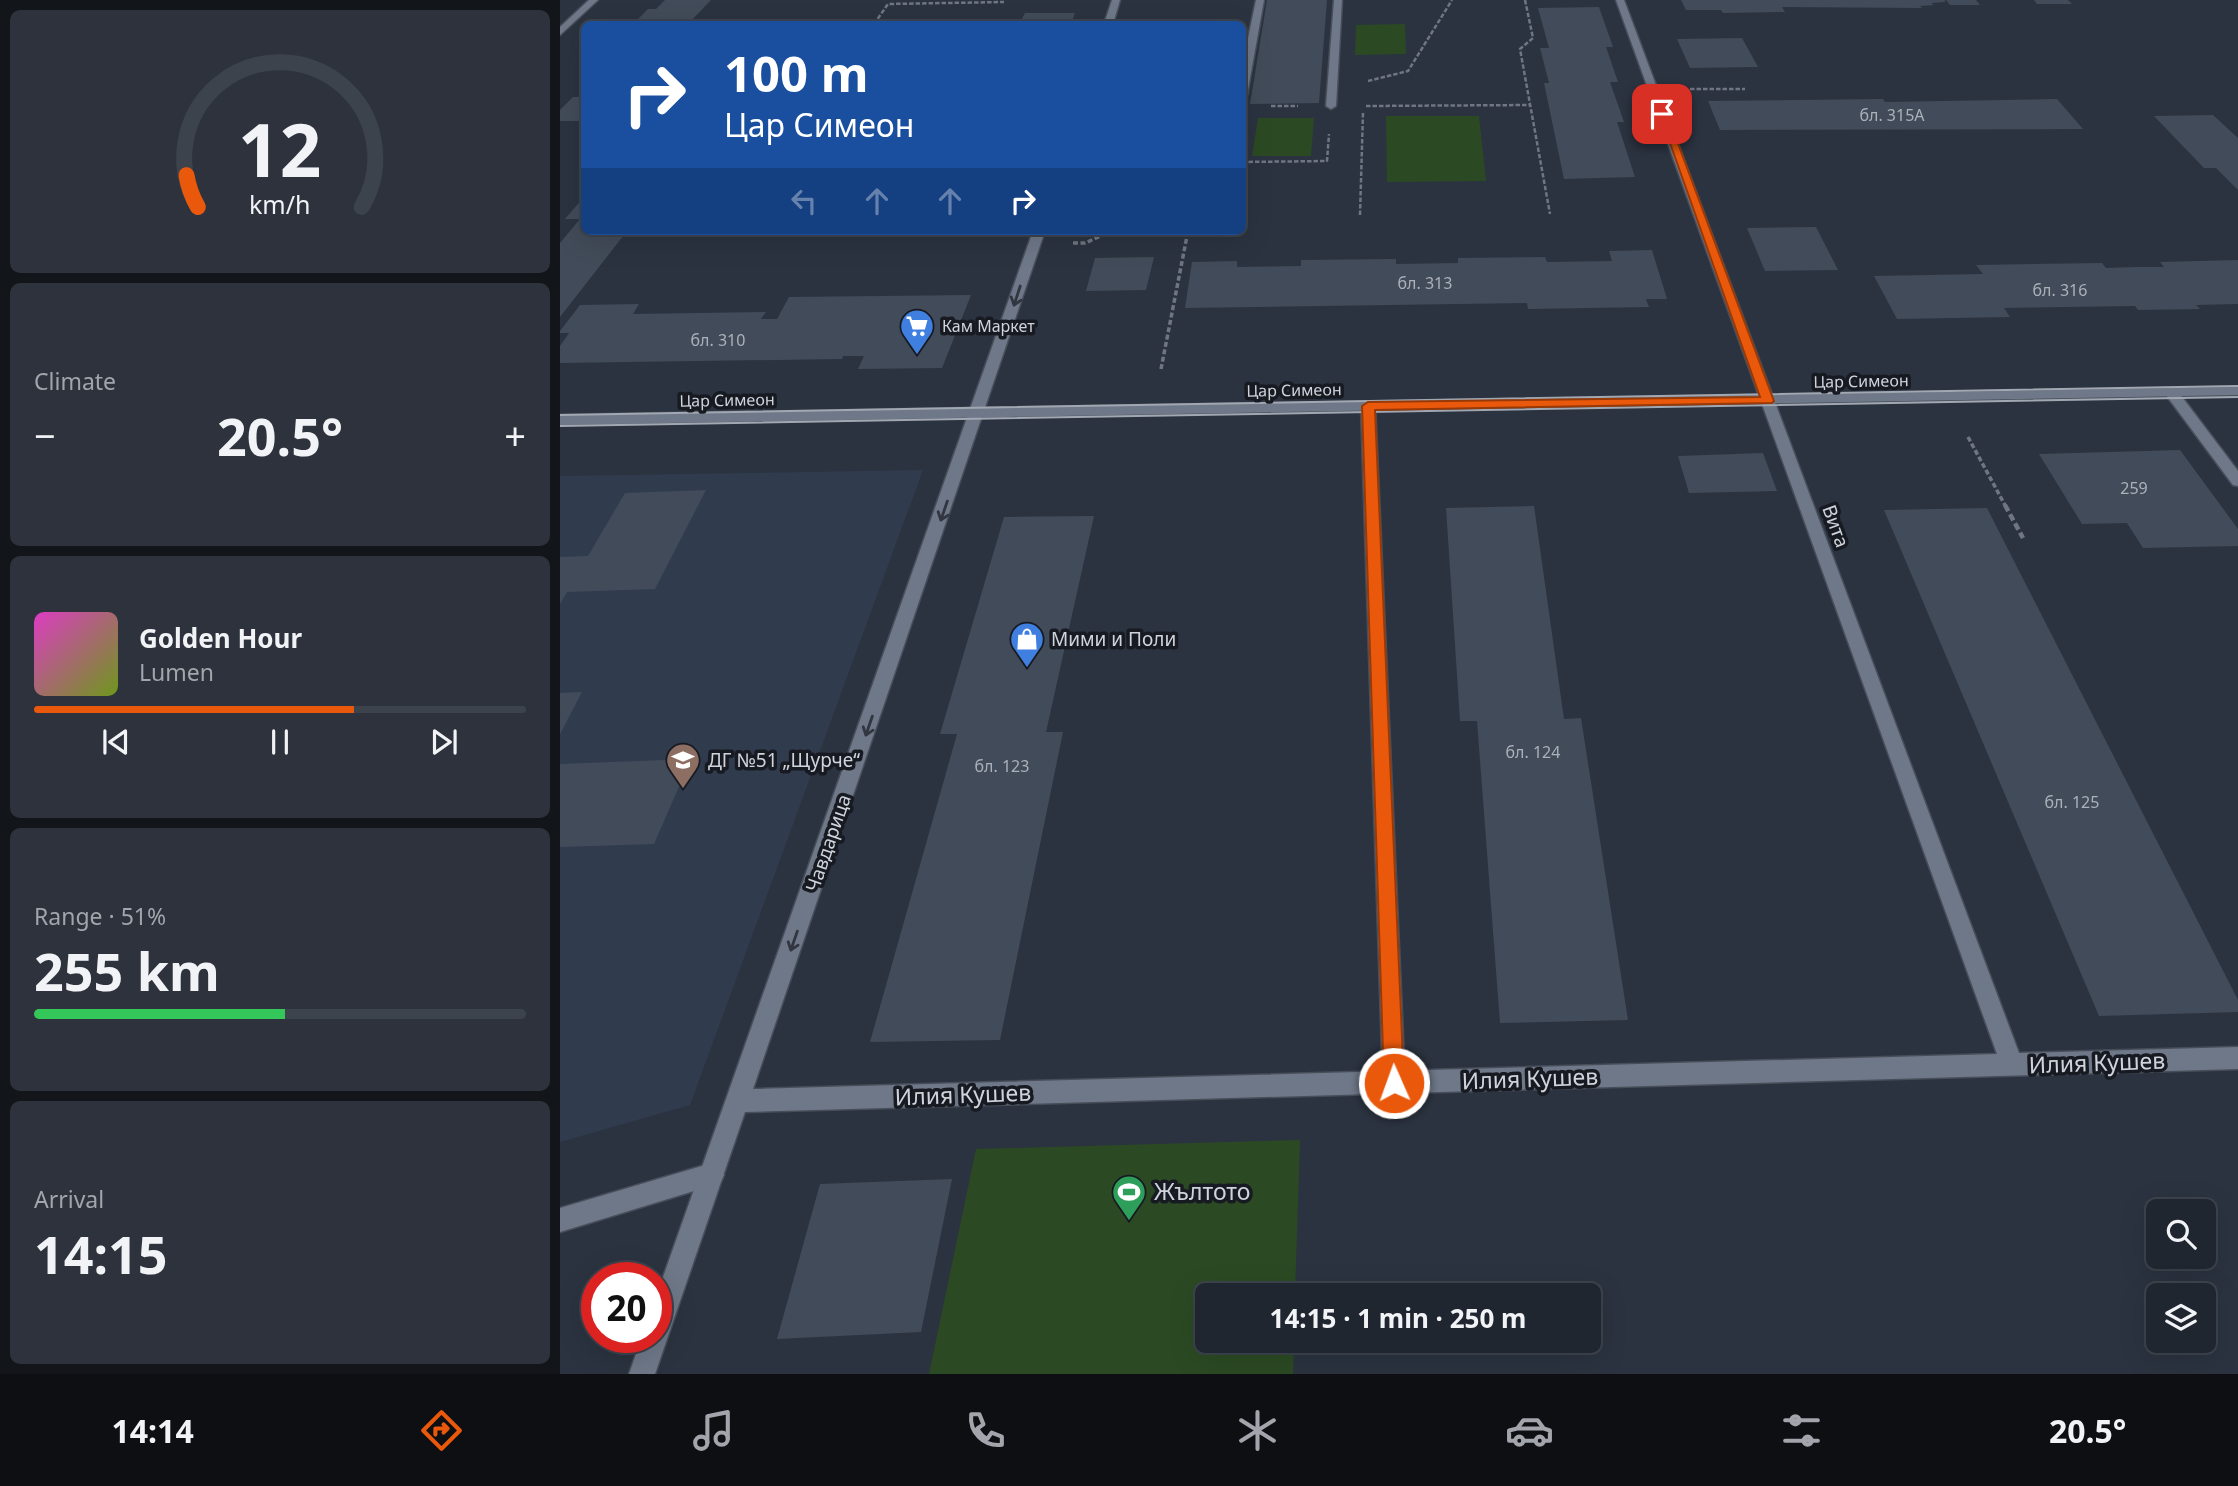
<!DOCTYPE html>
<html lang="en">
<head>
<meta charset="utf-8">
<style>
	:root { --surface:#202630; --page:#2d323c; --text:#f1f3f6; --muted:#a2a5ab; --line:#3d434c; --accent:#ea580c }
	body { margin:0; font-family:"Noto Sans",sans-serif; background:var(--page); color:var(--text); height:100vh; display:flex; flex-direction:column; font-size:26px; white-space:nowrap }
	* { box-sizing:border-box; margin:0 }
	p { font-size:23px; color:var(--muted) }
	.icon { flex:none; width:38px; height:38px; fill:none; stroke:currentColor; stroke-width:2; stroke-linecap:round; stroke-linejoin:round }
	.map { position:relative; flex:1; overflow:hidden }
	.drawer { display:flex; flex-direction:column; gap:10px; padding:10px; background:#12151a; width:560px }
	.drawer>* { flex:none }
	.banner { position:absolute; left:21px; top:21px; width:665px; height:214px; border-radius:10px; box-shadow:0 7px 28px #0002,0 0 0 2px var(--line); background:#1a4fa0; color:#fff; overflow:hidden }
	.controls { position:absolute; left:1586px; top:1199px; display:grid; gap:14px }
	.controls a { display:grid; place-items:center; width:70px; height:70px; border-radius:10px; background:var(--surface); box-shadow:0 7px 28px #0002,0 0 0 2px var(--line); font-size:35px }
	.speed { position:absolute; left:21px; top:1262px; display:flex; gap:14px; font-size:35px; font-weight:700; text-align:center }
	.speed>* { display:grid; place-content:center; width:91px; height:91px; border-radius:50%; background:var(--surface); box-shadow:0 7px 28px #0002,0 0 0 2px var(--line); line-height:1 }
	.speed .limit { border:10px solid #d22; background:#fff; color:#111 }
	.pin { position:absolute; display:grid; place-items:center; width:60px; height:60px; color:#fff; margin:-30px; border-radius:14px; box-shadow:0 4px 10px #0006 }
	.me { position:absolute; width:77px; margin:-38px; rotate:358deg; stroke-linejoin:round; filter:drop-shadow(0 0 5px #0008) }
	.turn { display:flex; align-items:center; gap:24px; height:147px; padding:0 28px; font-size:32px }
	.turn .icon { width:91px; height:91px; stroke-width:2.5 }
	.turn b { display:block; font-size:49px; line-height:60px }
	.lanes { display:flex; align-items:center; height:66px; padding:0 28px; background:#0003; justify-content:center; gap:35px; direction:ltr }
	.lanes .off { opacity:.35 }
	.big { font-size:52px; font-weight:700; line-height:1.1 }
	.drawer .tile { flex:1; display:flex; flex-direction:column; justify-content:center; gap:10px; min-width:0; padding:0 24px; border-radius:10px; background:var(--page) }
	.drawer .dial { align-items:center; gap:0 }
	.dial svg { height:182px; overflow:visible; fill:none; stroke:var(--line); stroke-width:7; stroke-linecap:round; text-anchor:middle }
	.dial text { fill:var(--text); stroke:none }
	.song { display:flex; align-items:center; gap:21px }
	.cover { width:84px; height:84px; border-radius:10px; background:linear-gradient(135deg,hsl(310 70% 55%),hsl(80 70% 35%)) }
	.played { height:7px; border-radius:4px; background:linear-gradient(90deg,var(--accent) 65%,var(--line) 65%) }
	.keys { display:flex; justify-content:space-around; direction:ltr }
	.heat { display:flex; justify-content:space-between; align-items:center; font-size:38px; direction:ltr }
	.charge { height:10px; border-radius:5px; background:linear-gradient(90deg,#34c759 51%,var(--line) 0) }
	.trip { position:absolute; left:635px; top:1283px; width:406px; height:70px; border-radius:10px; background:var(--surface); box-shadow:0 7px 28px #0002,0 0 0 2px var(--line); font-weight:700; line-height:70px; text-align:center }
	.dock { display:flex; height:112px; justify-content:space-around; align-items:center; background:#0d0f13; color:var(--muted) }
	.dock .icon { width:49px; height:49px }
	.dock .on { color:var(--accent) }
	.dock b { font-size:32px; color:var(--text) }
	main { display:flex; flex:1; min-height:0 }
	.map>svg:first-child { display:block }
	.built { fill:#303b4e }
	.green { fill:#2b4a23 }
	.building { fill:#424b59 }
	.lines { fill:none; stroke-linecap:round; stroke-linejoin:round }
	.lane-casing { stroke:#474e5a; stroke-width:3 }
	.street-casing { stroke:#474e5a; stroke-width:3 }
	.secondary-casing { stroke:#474e5a; stroke-width:3 }
	.path-far2 { stroke:#6f7681; stroke-width:2.5; stroke-dasharray:4.5 2; stroke-linecap:butt }
	.path-far1 { stroke:#6f7681; stroke-width:3.5; stroke-dasharray:5 2.5; stroke-linecap:butt }
	.path { stroke:#6f7681; stroke-width:4.5; stroke-dasharray:7 3.5; stroke-linecap:butt }
	.lane { fill:#6e7888; fill-rule:evenodd }
	.street { fill:#6e7888; fill-rule:evenodd }
	.secondary { fill:#6e7888; fill-rule:evenodd }
	.tram { stroke:#a2a8b2; stroke-width:2 }
	.oneway { stroke:#313640 }
	.route { fill:#ea580c; stroke:#983908; stroke-width:2 }
	.labels { text-anchor:middle; stroke-width:7; stroke-linejoin:round; paint-order:stroke }
	.number-label { font-size:16px; fill:#abb1bb }
	.far-poi-label { font-size:16px; fill:#ced3dc; stroke:#171a21; text-anchor:start }
	.far-street-label { font-size:16px; fill:#ced3dc; stroke:#171a21 }
	.street-label { font-size:19px; fill:#ced3dc; stroke:#171a21 }
	.poi-label { font-size:19px; fill:#ced3dc; stroke:#171a21; text-anchor:start }
	.near-street-label { font-size:23px; fill:#ced3dc; stroke:#171a21 }
	.near-poi-label { font-size:23px; fill:#ced3dc; stroke:#171a21; text-anchor:start }
</style>
</head>
<body>
<main>
<section class="drawer">
<div class="tile dial"><svg viewBox="0 0 100 80">
<path d="M14 69A42 42 0 1 1 86 69"/>
<path d="M14 69A42 42 0 0 1 9 55" stroke="#ea580c"/>
<text x="50" y="56" font-size="32" font-weight="700">12</text>
<text x="50" y="72" font-size="11">km/h</text>
</svg></div>
<div class="tile"><p>Climate</p>
<div class="heat"><a>−</a><b class="big">20.5°</b><a>+</a></div>
</div>
<div class="tile">
<div class="song"><i class="cover"></i><div><b>Golden Hour</b><p>Lumen</p></div></div>
<div class="played"></div>
<div class="keys"><svg class="icon" aria-label="previous" viewBox="0 0 24 24"><path d="M18 5L8 12l10 7zM5 5v14"/></svg><svg class="icon" aria-label="pause" viewBox="0 0 24 24"><path d="M8 5v14M16 5v14"/></svg><svg class="icon" aria-label="next" viewBox="0 0 24 24"><path d="M6 5l10 7-10 7zM19 5v14"/></svg></div>
</div>
<div class="tile"><p>Range · 51%</p><b class="big">255 km</b><div class="charge"></div></div>
<div class="tile"><p>Arrival</p><b class="big">14:15</b></div>
</section>
<div class="map">
<svg width="1678" height="1374" viewBox="0 0 1678 1374">
	<rect width="100%" height="100%" fill="#2b3340"/>
	<polygon class="built" points="363,470 130,1105 0,1142 0,476"/>
	<g class="green">
		<polygon points="845,24 846,54 795,55 796,25"/>
		<polygon points="826,116 919,116 926,181 827,182"/>
		<polygon points="698,118 754,118 751,156 692,156"/>
		<polygon points="740,1140 735,1295 648,1295 648,1340 734,1341 733,1374 369,1374 416,1149"/>
	</g>
	<g class="building">
		<polygon points="105,0 151,0 128,24 73,24 88,9 96,9"/>
		<polygon points="707,0 767,0 759,103 690,104"/>
		<polygon points="1121,0 1385,0 1385,2 1371,3 1374,5 1360,6 1362,8 1222,7 1225,12 1163,13 1161,10 1126,10"/>
		<polygon points="1386,0 1416,0 1420,5 1390,5"/>
		<polygon points="1474,0 1508,0 1512,4 1477,4"/>
		<polygon points="1039,7 1053,47 1046,47 1058,82 1050,82 1064,122 1057,122 1075,177 1004,179 984,83 989,83 980,48 989,48 978,8"/>
		<polygon points="465,13 515,13 511,24 459,24"/>
		<polygon points="1182,38 1198,67 1130,68 1117,39"/>
		<polygon points="13,97 24,97 24,121 0,121 0,110"/>
		<polygon points="1323,99 1325,102 1497,99 1523,129 1160,130 1148,101"/>
		<polygon points="1653,115 1678,138 1678,190 1656,168 1644,168 1594,116"/>
		<polygon points="24,197 24,231 67,231 0,317 0,243 20,219 5,219"/>
		<polygon points="1256,227 1278,270 1205,271 1187,228"/>
		<polygon points="365,231 431,231 429,236 362,237"/>
		<polygon points="1092,250 1107,299 1086,299 1089,307 968,309 967,303 625,308 632,262 677,261 677,267 741,266 741,260 836,259 836,264 898,263 898,258 985,257 987,262 1052,261 1049,251"/>
		<polygon points="594,257 586,290 526,291 535,258"/>
		<polygon points="1678,260 1678,304 1636,305 1640,309 1578,310 1575,306 1444,308 1450,317 1337,319 1314,276 1423,274 1416,265 1542,263 1546,268 1575,267 1604,267 1600,262"/>
		<polygon points="411,295 382,368 298,369 304,356 283,356 282,359 0,363 0,346 9,333 0,333 0,331 20,305 79,304 73,314 206,312 201,319 217,319 229,297"/>
		<polygon points="1620,450 1678,529 1678,546 1583,548 1567,523 1522,524 1479,454"/>
		<polygon points="1203,453 1217,491 1129,493 1118,456"/>
		<polygon points="146,490 95,589 7,592 0,604 0,557 28,556 65,493"/>
		<polygon points="974,506 1004,719 1021,718 1068,1020 940,1023 917,721 900,721 886,508"/>
		<polygon points="1427,508 1678,1000 1678,1012 1539,1016 1324,510"/>
		<polygon points="534,516 486,732 503,732 440,1040 310,1042 397,734 380,734 444,517"/>
		<polygon points="22,692 0,734 0,693"/>
		<polygon points="131,759 94,844 0,847 0,764"/>
		<polygon points="392,1179 361,1332 217,1339 260,1184"/>
	</g>
	<g class="lines">
		<g class="lane-casing">
			<g id="lane">
				<polygon points="696,0 704,0 687,95 682,98 682,67"/>
				<polygon points="774,0 782,0 776,106 771,109 766,106"/>
				<polygon points="808,402 815,406 845,1083 842,1091 834,1094 826,1091 823,1083 801,406"/>
				<polygon points="152,1163 160,1167 164,1175 160,1183 0,1232 0,1208"/>
			</g>
		</g>
		<g class="street-casing">
			<g id="street">
				<polygon points="29,0 38,0 0,35 0,27"/>
				<polygon points="552,0 560,0 553,24 544,24"/>
				<polygon points="1056,0 1064,0 1459,1053 1678,1047 1678,1069 185,1112 95,1374 69,1374 82,1337 96,1337 96,1297 473,231 485,231 193,1089 1437,1054"/>
				<polygon points="1611,388 1616,389 1678,471 1678,486 1673,485 1606,395 1604,392"/>
			</g>
		</g>
		<g class="secondary-casing">
			<polygon id="secondary" points="1678,387 1678,395 0,425 0,415"/>
		</g>
		<g class="path-far2">
			<polyline points="965,0 973,38 960,49 990,214"/>
			<polyline points="314,24 328,4 444,2"/>
			<polyline points="808,81 848,71 892,0"/>
			<polyline points="1130,89 1185,89"/>
			<polyline points="711,106 738,106"/>
			<polyline points="806,106 971,105"/>
			<polyline points="682,162 767,161 769,134"/>
			<polyline points="800,215 803,113"/>
		</g>
		<g class="path-far1">
			<polyline points="513,243 525,243 552,231"/>
			<polyline points="601,369 628,231"/>
			<polyline points="1408,437 1446,507"/>
		</g>
		<polyline class="path" points="1445,505 1463,538"/>
		<use href="#lane" class="lane"/>
		<use href="#street" class="street"/>
		<use href="#secondary" class="secondary"/>
		<g class="tram">
			<polyline points="0,415 1678,386"/>
			<polyline points="0,426 1678,397"/>
		</g>
	</g>
	<defs><path id="oneway-shaft" d="M-6 0H5M1.5-3L5.5 0L1.5 3" fill="none" stroke-width="1.6" stroke-linecap="round" stroke-linejoin="round" transform="scale(1.75)"/></defs>
	<g class="oneway">
		<use href="#oneway-shaft" transform="translate(457 296) rotate(108)"/>
		<use href="#oneway-shaft" transform="translate(384 511) rotate(109)"/>
		<use href="#oneway-shaft" transform="translate(309 726) rotate(109)"/>
		<use href="#oneway-shaft" transform="translate(234 941) rotate(109)"/>
	</g>
	<polygon class="route" points="1099,112 1107,114 1214,401 1212,403 815,410 844,1083 841,1090 834,1093 827,1090 824,1083 802,406 808,402 1200,397"/>
	<defs>
		<g id="supermarket-pin" transform="scale(1.75)"><path d="M0 17L-7.5 6A9.5 9.5 0 1 1 7.5 6Z" fill="#3f7fe0" stroke="#171a21"/><path d="M-6-5.5h2.5l.6 2H6L4.5 2H-2.5L-4.4-4H-6ZM-1.5 3.2a1.3 1.3 0 1 0 .1 0ZM3 3.2a1.3 1.3 0 1 0 .1 0Z" fill="#fff"/></g>
		<g id="shop-pin" transform="scale(1.75)"><path d="M0 17L-7.5 6A9.5 9.5 0 1 1 7.5 6Z" fill="#3f7fe0" stroke="#171a21"/><path d="M-5-2.5h2.3a2.7 3.5 0 0 1 5.4 0H5L5.5 6h-11ZM-1.5-2.5h3a1.5 2.3 0 0 0-3 0Z" fill="#fff"/></g>
		<g id="school-pin" transform="scale(1.75)"><path d="M0 17L-7.5 6A9.5 9.5 0 1 1 7.5 6Z" fill="#8d6e63" stroke="#171a21"/><path d="M0-5L7-2L0 1L-7-2ZM-4 1L0 2.5L4 1V4Q0 6-4 4Z" fill="#fff"/></g>
		<g id="stadium-pin" transform="scale(1.75)"><path d="M0 17L-7.5 6A9.5 9.5 0 1 1 7.5 6Z" fill="#2e9e5b" stroke="#171a21"/><path d="M0-5a6.5 5 0 1 0 0 10a6.5 5 0 1 0 0-10ZM-3.5-1.8h7v3.6h-7Z" fill="#fff"/></g>
	</defs>
	<g fill-rule="evenodd">
		<use href="#supermarket-pin" x="357" y="326"/>
		<use href="#shop-pin" x="467" y="639"/>
		<use href="#school-pin" x="123" y="760"/>
		<use href="#stadium-pin" x="569" y="1192"/>
	</g>
	<g class="labels">
		<g class="number-label">
			<text x="1332" y="121">бл. 315А</text>
			<text x="865" y="289">бл. 313</text>
			<text x="1500" y="296">бл. 316</text>
			<text x="158" y="346">бл. 310</text>
			<text x="1574" y="494">259</text>
			<text x="973" y="758">бл. 124</text>
			<text x="442" y="772">бл. 123</text>
			<text x="1512" y="808">бл. 125</text>
		</g>
		<g class="far-poi-label">
			<text x="382" y="332">Кам Маркет</text>
		</g>
		<g class="far-street-label">
			<text transform="translate(1301 381) rotate(-1)" y="6">Цар Симеон</text>
			<text transform="translate(734 390) rotate(-1)" y="6">Цар Симеон</text>
			<text transform="translate(167 400) rotate(-1)" y="6">Цар Симеон</text>
		</g>
		<g class="street-label">
			<text transform="translate(1276 526) rotate(70)" y="7">Вита</text>
			<text transform="translate(268 843) rotate(-71)" y="7">Чавдарица</text>
		</g>
		<g class="poi-label">
			<text x="491" y="646">Мими и Поли</text>
			<text x="148" y="767">ДГ №51 „Щурче“</text>
		</g>
		<g class="near-street-label">
			<text transform="translate(1537 1063) rotate(-2)" y="8">Илия Кушев</text>
			<text transform="translate(970 1079) rotate(-2)" y="8">Илия Кушев</text>
			<text transform="translate(403 1095) rotate(-2)" y="8">Илия Кушев</text>
		</g>
		<g class="near-poi-label">
			<text x="594" y="1200">Жълтото</text>
		</g>
	</g>
</svg>
<div class="controls">
<a><svg class="icon" aria-label="search" viewBox="0 0 24 24"><circle cx="10" cy="10" r="6"/><path d="M15 15l6 6"/></svg></a>
<a><svg class="icon" aria-label="layers" viewBox="0 0 24 24"><path d="M12 4l9 5-9 5-9-5zM3 14l9 5 9-5"/></svg></a>
</div>
<div class="speed"><div class="limit">20</div></div>
<div class="pin" style="left:1102px;top:114px;background:#d93025"><svg class="icon" aria-label="arrive" viewBox="0 0 24 24"><path d="M6 21V4h12l-3 4 3 4H6"/></svg></div>
<svg class="me" style="left:834px;top:1083px" viewBox="-20 -20 40 40"><circle r="17" fill="#ea580c" stroke="#fff" stroke-width="3"/><path d="M0-11L8 9 0 5-8 9z" fill="#fff"/></svg>
<div class="trip">14:15 · 1 min · 250 m</div>
<div class="banner">
<div class="turn"><svg class="icon" aria-label="right" viewBox="0 0 24 24"><path d="M7 20v-9h11M14 6l5 5-5 5"/></svg><div><b>100 m</b>Цар Симеон</div></div>
<div class="lanes"><svg class="icon off" aria-label="left" viewBox="0 0 24 24"><path d="M17 20v-9H6M10 6l-5 5 5 5"/></svg><svg class="icon off" aria-label="ahead" viewBox="0 0 24 24"><path d="M12 20V5M6 11l6-6 6 6"/></svg><svg class="icon off" aria-label="ahead" viewBox="0 0 24 24"><path d="M12 20V5M6 11l6-6 6 6"/></svg><svg class="icon" aria-label="right" viewBox="0 0 24 24"><path d="M7 20v-9h11M14 6l5 5-5 5"/></svg></div>
</div>
</div>
</main>
<nav class="dock">
<b>14:14</b>
<svg class="icon on" aria-label="directions" viewBox="0 0 24 24"><path d="M12 3l9 9-9 9-9-9zM9 14v-3h6M13 9l2 2-2 2"/></svg>
<svg class="icon" aria-label="music" viewBox="0 0 24 24"><path d="M9 18V5l10-2v13"/><circle cx="6" cy="18" r="3"/><circle cx="16" cy="16" r="3"/></svg>
<svg class="icon" aria-label="phone" viewBox="0 0 24 24"><path d="M5 4h4l2 5-3 2q2 4 5 5l2-3 5 2v4C11 20 4 13 5 4z"/></svg>
<svg class="icon" aria-label="climate" viewBox="0 0 24 24"><path d="M12 3v18M4 7l16 10M4 17L20 7"/></svg>
<svg class="icon" aria-label="car" viewBox="0 0 24 24"><path d="M5 17H2v-5l4-1 3-4h7l3 4 3 1v5h-3M9 17h6M6 11h13"/><circle cx="7" cy="17" r="2"/><circle cx="17" cy="17" r="2"/></svg>
<svg class="icon" aria-label="filters" viewBox="0 0 24 24"><path d="M4 7h16M4 17h16"/><circle cx="9" cy="7" r="2"/><circle cx="15" cy="17" r="2"/></svg>
<b>20.5°</b>
</nav>
</body>
</html>
